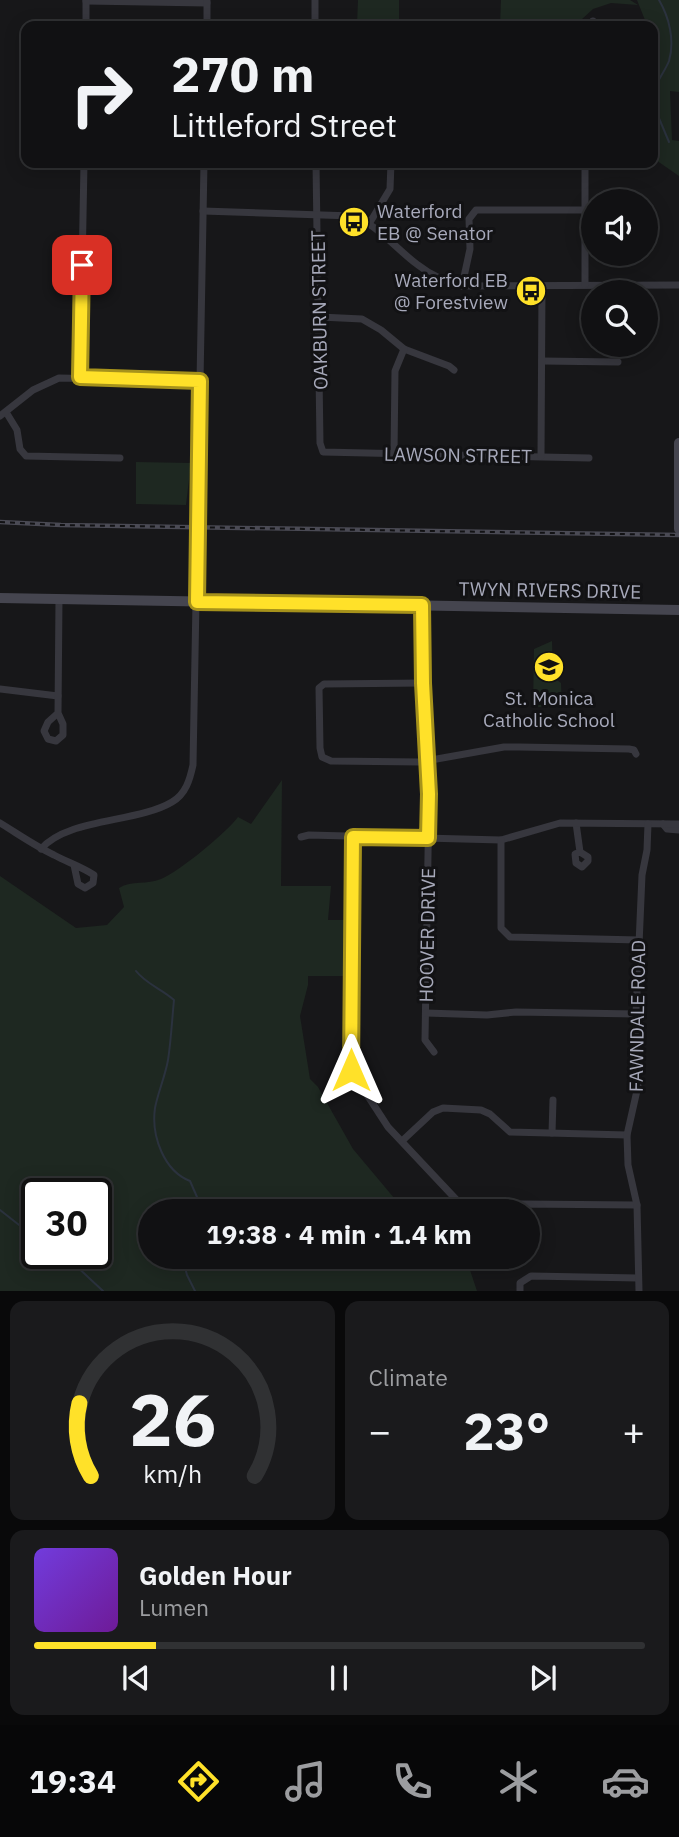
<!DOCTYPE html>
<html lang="en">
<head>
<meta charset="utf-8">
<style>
	:root { --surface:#111113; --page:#1a1a1c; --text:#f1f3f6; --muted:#9c9da0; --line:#303133; --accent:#ffe129 }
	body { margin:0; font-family:"IBM Plex Sans",sans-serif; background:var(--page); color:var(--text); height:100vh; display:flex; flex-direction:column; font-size:26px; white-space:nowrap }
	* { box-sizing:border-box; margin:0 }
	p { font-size:23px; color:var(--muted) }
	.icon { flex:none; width:38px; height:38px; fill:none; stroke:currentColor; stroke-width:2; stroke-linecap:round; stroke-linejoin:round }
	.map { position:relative; height:1291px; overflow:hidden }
	.panel { display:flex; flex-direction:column; gap:10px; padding:10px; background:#09090a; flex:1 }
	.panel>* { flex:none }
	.top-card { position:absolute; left:21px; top:21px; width:637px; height:147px; border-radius:14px; box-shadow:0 4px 18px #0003,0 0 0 2px var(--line); background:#111113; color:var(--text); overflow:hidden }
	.controls { position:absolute; left:581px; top:189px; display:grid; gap:14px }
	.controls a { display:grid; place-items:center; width:77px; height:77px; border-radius:50%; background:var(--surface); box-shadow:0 4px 18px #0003,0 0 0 2px var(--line); font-size:35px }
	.speed { position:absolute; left:21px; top:1178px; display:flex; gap:14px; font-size:35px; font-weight:700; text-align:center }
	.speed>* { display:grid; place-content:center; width:91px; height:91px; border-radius:50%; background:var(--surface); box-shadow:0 4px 18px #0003,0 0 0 2px var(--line); line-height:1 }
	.speed .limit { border:4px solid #111; border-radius:10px; background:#fff; color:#111 }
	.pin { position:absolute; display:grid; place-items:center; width:60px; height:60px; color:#fff; margin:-30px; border-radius:14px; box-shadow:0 4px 10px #0006 }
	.me { position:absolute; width:77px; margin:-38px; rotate:0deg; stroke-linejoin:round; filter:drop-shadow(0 0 5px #0008) }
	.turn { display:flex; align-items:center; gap:24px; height:147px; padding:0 35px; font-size:32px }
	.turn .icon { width:91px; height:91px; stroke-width:2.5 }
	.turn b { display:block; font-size:49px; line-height:60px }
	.big { font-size:52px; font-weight:700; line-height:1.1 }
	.panel .card { flex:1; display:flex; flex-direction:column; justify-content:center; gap:10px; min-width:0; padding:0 24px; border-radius:14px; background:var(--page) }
	.panel .dial { align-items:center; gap:0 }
	.dial svg { height:182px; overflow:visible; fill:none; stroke:var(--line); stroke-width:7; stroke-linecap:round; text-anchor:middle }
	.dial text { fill:var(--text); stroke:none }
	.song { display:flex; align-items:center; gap:21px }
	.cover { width:84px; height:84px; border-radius:10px; background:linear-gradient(135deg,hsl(260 70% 55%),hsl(280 70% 35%)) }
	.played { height:7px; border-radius:4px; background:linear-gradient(90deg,var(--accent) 20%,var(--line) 20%) }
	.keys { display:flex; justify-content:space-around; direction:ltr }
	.heat { display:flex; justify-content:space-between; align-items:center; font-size:38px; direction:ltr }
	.panel .tiles { flex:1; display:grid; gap:10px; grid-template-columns:1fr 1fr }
	.card:last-child { grid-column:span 2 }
	.trip { position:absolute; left:138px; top:1199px; width:402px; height:70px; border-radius:35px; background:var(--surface); box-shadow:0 4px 18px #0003,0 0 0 2px var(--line); font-weight:700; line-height:70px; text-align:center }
	.dock { display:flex; height:112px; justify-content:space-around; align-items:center; background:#070708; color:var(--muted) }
	.dock .icon { width:49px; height:49px }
	.dock .selected { color:var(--accent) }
	.dock b { font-size:32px; color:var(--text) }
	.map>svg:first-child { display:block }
	.green { fill:#1e2821; fill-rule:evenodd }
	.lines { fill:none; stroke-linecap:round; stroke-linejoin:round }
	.stream { stroke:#2b323e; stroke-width:2 }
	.street { stroke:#37373e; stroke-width:7 }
	.secondary { stroke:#45454f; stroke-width:10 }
	.rail-casing { stroke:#4a4a54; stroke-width:4.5 }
	.rail { stroke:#121214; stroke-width:2; stroke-dasharray:5; stroke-linecap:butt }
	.route-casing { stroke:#a6921b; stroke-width:18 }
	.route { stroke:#ffe129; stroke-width:12 }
	.labels { text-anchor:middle; stroke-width:6; stroke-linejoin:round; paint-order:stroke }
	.poi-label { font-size:19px; fill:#a7a9ba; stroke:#121214; text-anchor:start }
	.street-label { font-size:19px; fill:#a7a9ba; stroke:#121214 }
</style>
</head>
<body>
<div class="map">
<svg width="679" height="1291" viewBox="0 0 679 1291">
	<rect width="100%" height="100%" fill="#171719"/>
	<g class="green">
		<polygon points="358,0 399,0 399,26 357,24"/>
		<polygon points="501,0 630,0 638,5 611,3 593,9 581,20 580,26 500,26"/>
		<polygon points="637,0 679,0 679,92 670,91 672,140 679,141 679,176 653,158 653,26 644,26 645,20"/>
		<polygon points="136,462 191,463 186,505 136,504"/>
		<polygon points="552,641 553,677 561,683 562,707 533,707 534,649"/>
		<path d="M282,780L281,886H331L328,920H347V976H308V985L300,1016L310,1079L318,1087L353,1149L405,1211H150V1256L450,1257L470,1270L477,1291H0V876L76,928L107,925L124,907L119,888C132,880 147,885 161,879C180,871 226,833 238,817L251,824ZM37,1194H96V1253H37Z"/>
	</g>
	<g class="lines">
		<g class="stream">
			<path d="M653,92C657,81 665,71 669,61C675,40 669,17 659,0"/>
			<polyline points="653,104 669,142"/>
			<path d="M136,971C146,984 162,989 174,1000C172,1020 171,1041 168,1060C165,1077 158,1092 155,1108C151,1136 164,1171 190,1181L197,1197L193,1211"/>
			<polyline points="0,1210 37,1239"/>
			<polyline points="56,1253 73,1263 103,1291"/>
			<polyline points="182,1256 187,1275 195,1291"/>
		</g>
		<g class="street">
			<polyline points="86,1 207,3"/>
			<polyline points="593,21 594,26"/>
			<polyline points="86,26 86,0"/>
			<polyline points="207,26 207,1"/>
			<polyline points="315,26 315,0"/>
			<polyline points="316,163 320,443 323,452 589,458"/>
			<path d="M203,211L353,216C377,224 397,250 418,265C432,276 445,281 462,286L679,285"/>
			<polyline points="369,224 390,189 391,163"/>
			<polyline points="585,285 585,163"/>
			<polyline points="462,286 470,249 469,219 476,210 585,210"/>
			<polyline points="320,317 362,319 381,330 404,349 449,366 454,370"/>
			<polyline points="542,361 618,362"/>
			<polyline points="80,378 84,163"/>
			<polyline points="6,412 17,430 20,449 26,456 120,458"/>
			<polyline points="0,416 33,390 59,378 200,381"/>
			<polyline points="394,454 395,371 404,349"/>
			<polyline points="541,456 542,286"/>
			<polyline points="422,605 423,683 429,794 425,1040 434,1052"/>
			<polyline points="423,683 324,684 319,688 320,748 322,757 331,761 420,762 504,747 519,747 629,749 634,750 636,754"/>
			<polyline points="0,689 58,696"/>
			<polyline points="58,713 48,722 44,731 48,739 56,741 63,735 63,724 58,713 59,599"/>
			<path d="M0,823C18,834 35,846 54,855C67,862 82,867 94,875L93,883L85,888L78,884L74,865"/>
			<polyline points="576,823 580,852 575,854 576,863 582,867 588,861 588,857 580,852"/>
			<polyline points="663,824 667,829 679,830"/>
			<polyline points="301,837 309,835 501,840 560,823 679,824"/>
			<polyline points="353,837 351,1070 388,1127 467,1211"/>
			<polyline points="501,840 501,928 510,937 639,940"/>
			<path d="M41,849C67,818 137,823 172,802C186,794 190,779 193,765L204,163"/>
			<polyline points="426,1013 487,1015 516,1012 636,1014"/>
			<polyline points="552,1133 553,1100"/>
			<polyline points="402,1141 433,1112 443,1108 481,1110 490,1114 510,1132 627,1135"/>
			<polyline points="496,1211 522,1204 637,1205"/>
			<polyline points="520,1291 520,1283 531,1276 638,1278"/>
			<polyline points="639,1291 637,1205 628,1165 627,1135 638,1086 636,1014 642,875 647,850 648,824"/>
		</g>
		<g class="secondary">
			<polyline points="679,443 679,529"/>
			<polyline points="0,598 679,610"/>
		</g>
		<g class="rail-casing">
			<polyline id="rail" points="0,522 61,525 679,535"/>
		</g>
		<use href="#rail" class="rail"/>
	</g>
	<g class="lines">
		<g class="route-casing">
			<polyline id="route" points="82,265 80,377 200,381 197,602 422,605 423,683 429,794 428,838 353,837 351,1070"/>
		</g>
		<use href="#route" class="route"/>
	</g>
	<defs>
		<g id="bus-disc" transform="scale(1.575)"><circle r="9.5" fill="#ffe129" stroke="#121214"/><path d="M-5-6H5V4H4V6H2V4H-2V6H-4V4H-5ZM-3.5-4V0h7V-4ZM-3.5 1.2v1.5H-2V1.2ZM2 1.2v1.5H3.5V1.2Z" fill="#111"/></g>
		<g id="school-disc" transform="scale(1.575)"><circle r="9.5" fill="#ffe129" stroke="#121214"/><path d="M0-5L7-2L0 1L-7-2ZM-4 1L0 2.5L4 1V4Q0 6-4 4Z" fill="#111"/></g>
	</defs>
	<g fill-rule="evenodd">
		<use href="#bus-disc" x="354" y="222"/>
		<use href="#bus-disc" x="531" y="291"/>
		<use href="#school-disc" x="549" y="667"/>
	</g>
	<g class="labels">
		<g class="poi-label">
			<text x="377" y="218">Waterford<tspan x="377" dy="22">EB @ Senator</tspan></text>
			<text x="508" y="287" text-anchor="end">Waterford EB<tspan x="508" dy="22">@ Forestview</tspan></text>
			<text x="549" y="705" text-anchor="middle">St. Monica<tspan x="549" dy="22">Catholic School</tspan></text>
		</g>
		<g class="street-label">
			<text transform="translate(319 310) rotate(-91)" y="7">OAKBURN STREET</text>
			<text transform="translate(458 455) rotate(1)" y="7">LAWSON STREET</text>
			<text transform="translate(550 590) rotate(1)" y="7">TWYN RIVERS DRIVE</text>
			<text transform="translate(427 935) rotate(-89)" y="7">HOOVER DRIVE</text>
			<text transform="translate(637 1016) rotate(-89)" y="7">FAWNDALE ROAD</text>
		</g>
	</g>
</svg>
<div class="controls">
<a><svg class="icon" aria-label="sound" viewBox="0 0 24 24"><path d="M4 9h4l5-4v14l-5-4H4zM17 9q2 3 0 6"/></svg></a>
<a><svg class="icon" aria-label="search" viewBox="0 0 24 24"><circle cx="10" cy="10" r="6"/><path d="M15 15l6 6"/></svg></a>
</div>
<div class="speed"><div class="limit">30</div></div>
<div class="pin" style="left:82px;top:265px;background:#d93025"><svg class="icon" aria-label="arrive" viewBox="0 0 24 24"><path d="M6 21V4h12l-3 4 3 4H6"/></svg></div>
<svg class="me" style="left:351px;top:1070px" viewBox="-20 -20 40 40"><path d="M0-17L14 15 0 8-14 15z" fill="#ffe129" stroke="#fff" stroke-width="4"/></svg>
<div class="trip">19:38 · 4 min · 1.4 km</div>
<div class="top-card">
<div class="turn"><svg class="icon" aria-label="right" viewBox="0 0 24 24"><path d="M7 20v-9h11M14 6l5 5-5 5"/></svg><div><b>270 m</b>Littleford Street</div></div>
</div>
</div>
<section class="panel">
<div class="tiles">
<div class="card dial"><svg viewBox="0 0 100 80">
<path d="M14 69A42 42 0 1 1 86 69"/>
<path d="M14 69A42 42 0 0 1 9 37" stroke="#ffe129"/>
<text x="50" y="56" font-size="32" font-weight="700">26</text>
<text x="50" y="72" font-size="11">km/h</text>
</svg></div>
<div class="card"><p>Climate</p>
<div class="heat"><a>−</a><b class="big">23°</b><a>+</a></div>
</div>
<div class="card">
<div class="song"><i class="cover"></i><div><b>Golden Hour</b><p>Lumen</p></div></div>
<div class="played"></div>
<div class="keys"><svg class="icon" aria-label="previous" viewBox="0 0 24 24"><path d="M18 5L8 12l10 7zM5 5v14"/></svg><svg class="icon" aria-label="pause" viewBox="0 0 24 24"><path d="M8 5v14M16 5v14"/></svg><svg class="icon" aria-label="next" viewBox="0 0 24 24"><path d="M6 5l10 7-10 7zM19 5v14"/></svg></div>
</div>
</div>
</section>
<nav class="dock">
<b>19:34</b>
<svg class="icon selected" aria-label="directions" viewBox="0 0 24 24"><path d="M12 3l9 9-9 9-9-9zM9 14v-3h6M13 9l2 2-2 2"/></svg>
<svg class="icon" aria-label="music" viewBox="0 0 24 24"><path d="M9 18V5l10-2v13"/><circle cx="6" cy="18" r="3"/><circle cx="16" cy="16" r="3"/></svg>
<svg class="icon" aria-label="phone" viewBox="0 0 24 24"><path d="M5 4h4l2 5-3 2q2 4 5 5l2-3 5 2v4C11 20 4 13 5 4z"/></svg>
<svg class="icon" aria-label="climate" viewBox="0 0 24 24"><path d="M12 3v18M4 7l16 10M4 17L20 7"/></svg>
<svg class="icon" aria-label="car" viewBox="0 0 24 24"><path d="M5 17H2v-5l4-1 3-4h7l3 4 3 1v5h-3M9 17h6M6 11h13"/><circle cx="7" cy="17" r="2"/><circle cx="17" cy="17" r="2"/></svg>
</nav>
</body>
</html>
